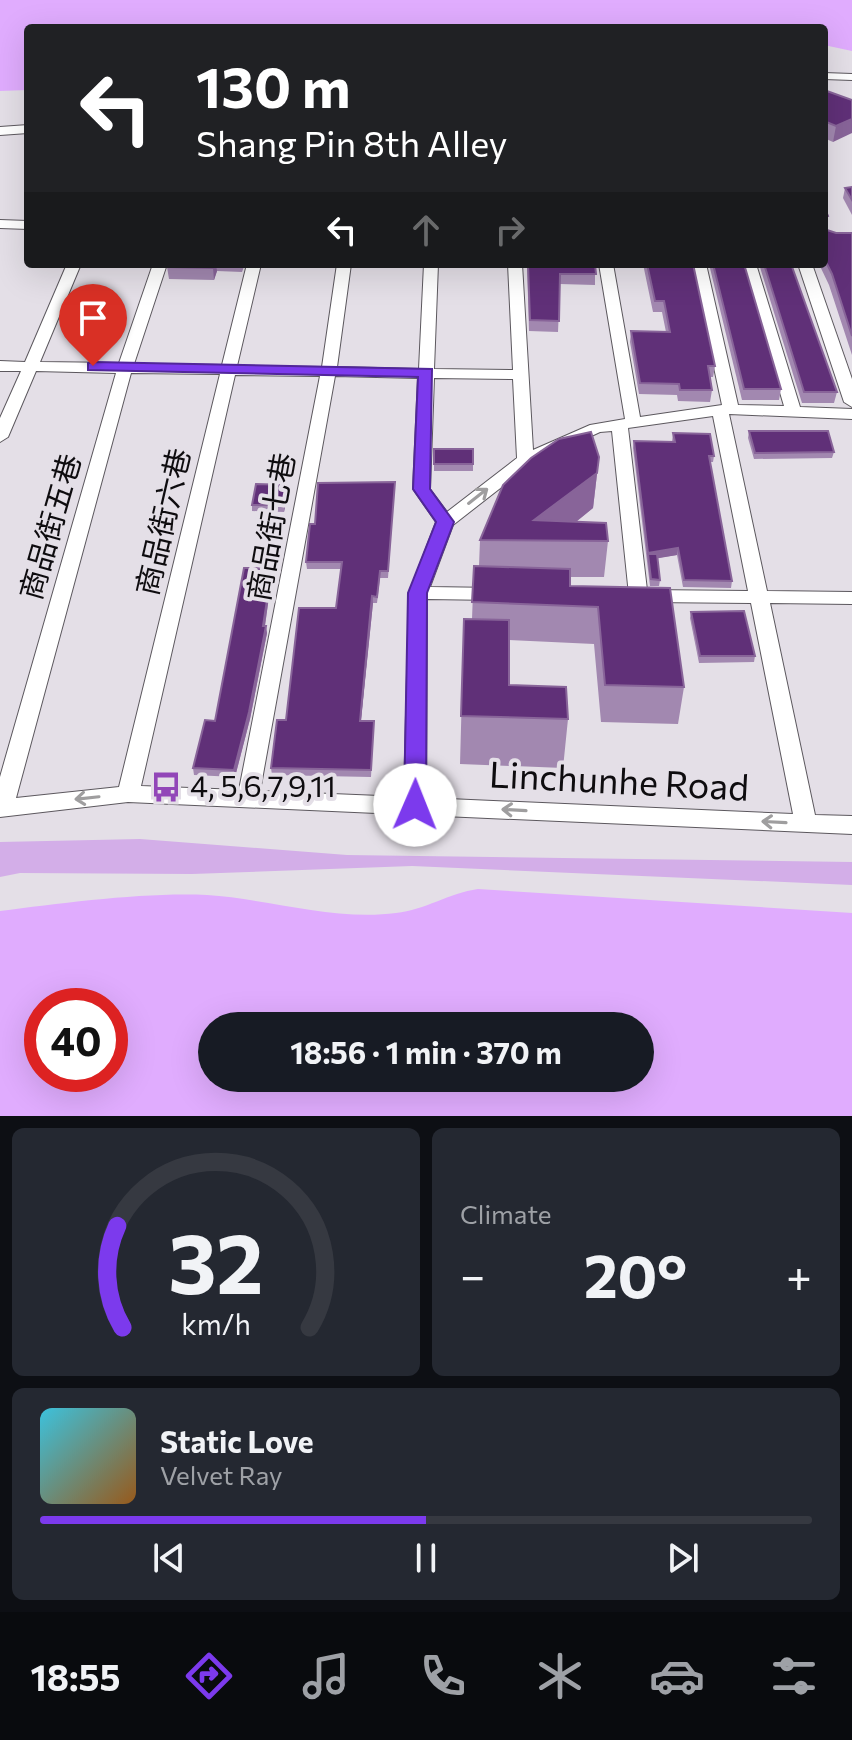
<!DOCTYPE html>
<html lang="en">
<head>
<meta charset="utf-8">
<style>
	:root { --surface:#171b24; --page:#242831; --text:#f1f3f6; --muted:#9ea1a6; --line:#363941; --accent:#7c3aed }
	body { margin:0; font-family:Commissioner,"Noto Sans SC",sans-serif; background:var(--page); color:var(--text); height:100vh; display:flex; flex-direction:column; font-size:30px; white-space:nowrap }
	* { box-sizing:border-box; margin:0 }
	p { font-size:26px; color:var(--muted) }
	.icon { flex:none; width:44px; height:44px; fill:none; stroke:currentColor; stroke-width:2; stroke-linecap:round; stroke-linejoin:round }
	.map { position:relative; height:1116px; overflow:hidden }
	.details { display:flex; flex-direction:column; gap:12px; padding:12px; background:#0d0f14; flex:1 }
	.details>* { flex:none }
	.guide { position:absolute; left:24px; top:24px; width:804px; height:244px; border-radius:8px; box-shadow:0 8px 32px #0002; background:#202124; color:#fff; overflow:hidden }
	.speed { position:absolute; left:24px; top:988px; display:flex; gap:16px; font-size:40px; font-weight:700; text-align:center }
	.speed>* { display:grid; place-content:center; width:104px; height:104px; border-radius:50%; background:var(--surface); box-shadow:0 8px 32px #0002; line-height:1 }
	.speed .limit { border:12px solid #d22; background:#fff; color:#111 }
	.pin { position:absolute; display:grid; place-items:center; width:68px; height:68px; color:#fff; margin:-82px -34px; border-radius:50% 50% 50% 0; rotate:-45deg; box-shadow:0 0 8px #0007 }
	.pin .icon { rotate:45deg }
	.me { position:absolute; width:88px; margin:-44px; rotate:1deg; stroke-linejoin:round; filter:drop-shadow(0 0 6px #0008) }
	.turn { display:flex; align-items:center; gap:28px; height:168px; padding:0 40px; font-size:36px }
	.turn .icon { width:104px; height:104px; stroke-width:2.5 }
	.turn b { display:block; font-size:56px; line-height:68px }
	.lanes { display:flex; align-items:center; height:76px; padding:0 40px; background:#0003; justify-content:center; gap:40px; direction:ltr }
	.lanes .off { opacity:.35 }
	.big { font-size:60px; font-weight:700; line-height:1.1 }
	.details .tile { flex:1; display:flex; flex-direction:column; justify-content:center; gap:12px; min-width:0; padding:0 28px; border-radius:12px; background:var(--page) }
	.details .dial { align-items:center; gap:0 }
	.dial svg { height:208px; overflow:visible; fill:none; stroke:var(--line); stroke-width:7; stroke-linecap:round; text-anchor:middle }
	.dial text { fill:var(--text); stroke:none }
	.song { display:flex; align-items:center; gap:24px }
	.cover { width:96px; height:96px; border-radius:12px; background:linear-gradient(135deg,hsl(190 70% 55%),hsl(30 70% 35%)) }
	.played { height:8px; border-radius:4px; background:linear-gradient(90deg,var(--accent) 50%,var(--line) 50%) }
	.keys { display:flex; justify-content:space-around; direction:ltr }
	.heat { display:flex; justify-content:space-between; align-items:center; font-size:44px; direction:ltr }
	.details .tiles { flex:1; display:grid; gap:12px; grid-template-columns:1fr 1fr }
	.tile:last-child { grid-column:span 2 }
	.trip { position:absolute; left:198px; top:1012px; width:456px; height:80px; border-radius:40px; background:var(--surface); box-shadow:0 8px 32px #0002; font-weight:700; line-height:80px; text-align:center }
	.menu { display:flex; height:128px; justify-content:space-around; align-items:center; background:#090b0e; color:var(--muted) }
	.menu .icon { width:56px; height:56px }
	.menu .on { color:var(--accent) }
	.menu b { font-size:36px; color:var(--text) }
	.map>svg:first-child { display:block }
	.green { fill:#d3aee8 }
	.water { fill:#e0acfe; fill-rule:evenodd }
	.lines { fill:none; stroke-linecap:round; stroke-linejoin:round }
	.minor-casing { stroke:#5c585e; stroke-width:2 }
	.minor { fill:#fff; fill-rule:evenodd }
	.wall { fill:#a288b0 }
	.shaded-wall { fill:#886499 }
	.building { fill:#603078; stroke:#886499; stroke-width:2 }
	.oneway { stroke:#9f9e9f }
	.route { fill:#7c3aed; stroke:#51269a; stroke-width:2 }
	.labels { text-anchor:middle; stroke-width:8; stroke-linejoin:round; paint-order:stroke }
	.street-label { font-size:30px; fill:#0e0c0f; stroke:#e4dfe7 }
	.poi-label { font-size:30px; fill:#0e0c0f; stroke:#e4dfe7; text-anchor:start }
	.near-street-label { font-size:36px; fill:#0e0c0f; stroke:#e4dfe7 }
</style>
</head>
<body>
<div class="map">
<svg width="852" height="1116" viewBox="0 0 852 1116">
	<rect width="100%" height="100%" fill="#e4dfe7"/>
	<polygon class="green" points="140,839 347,855 852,862 852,885 412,866 192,874 20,873 0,877 0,842"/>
	<g class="water">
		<polygon points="0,0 852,0 852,51 824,45 824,28 28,28 28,90 0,91"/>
		<path d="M478,889L852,913V1116H0V911C63,903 145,892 207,895C269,899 334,921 396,913C425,910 449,893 478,889ZM42,1006H110V1074H42ZM212,1026H640V1078H212Z"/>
	</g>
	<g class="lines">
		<g class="minor-casing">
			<g id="minor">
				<polygon points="824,73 852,74 852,80 824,79"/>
				<polygon points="28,125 28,133 0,135 0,127"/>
				<polygon points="0,220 28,221 28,229 0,228"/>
				<path d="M67,264H81L40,362L119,363L153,264H167L134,364L222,365L247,264H261L237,366L322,367L337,264H351L337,367L419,369L424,264H438L434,369L513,370L508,264H522L533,450L590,425L625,419L599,264H613L640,417L722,405L692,264H706L738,405L784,406L742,264H756L800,407L852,409V419L729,414L767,591L852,592V604L770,603L815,815L852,816V834L128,802L0,817V777L116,373L36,371L8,437L0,442V418L21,371H0V361L25,362ZM131,373L220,374L119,787L16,798ZM235,375L320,376L239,790L141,786ZM335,376L418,378L413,489L436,522L409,593L404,797L260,791ZM434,378L513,379L517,458L447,512L430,489ZM713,416L748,591L647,590L628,428ZM612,431L629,595L631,599L649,602L751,603L793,814L426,798L427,599L495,600L504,594L495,588L430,587L453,525L531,464L600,432Z"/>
				<polygon points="798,264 812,264 852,379 852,407 844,402"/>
			</g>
		</g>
		<use href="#minor" class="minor"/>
	</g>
	<g class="wall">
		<polygon points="824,90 852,100 833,142 824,138"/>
		<polygon points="852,187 852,215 843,198 845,188"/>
		<polygon points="824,229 836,233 852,233 852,355 829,285 819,264 824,264"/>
		<polygon points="168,264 245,264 242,272 217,271 214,280 169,279 167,267"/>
		<polygon points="527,264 595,264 595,285 560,284 558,332 529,331"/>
		<polygon points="643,264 693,264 715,366 713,377 710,377 712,390 710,402 678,401 677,395 639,394 630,342 631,331 666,332 662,312 653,312"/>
		<polygon points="709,264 744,264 781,389 779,400 742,400"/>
		<polygon points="759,264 791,264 837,392 834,403 802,403"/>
		<polygon points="749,431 834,452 832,458 754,459 748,438"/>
		<polygon points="673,433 714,456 713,462 710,462 732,581 731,588 683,587 677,555 657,558 660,580 659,586 650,586 633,448 634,441 672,442"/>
		<rect x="434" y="449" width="39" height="22"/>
		<polygon points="599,457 593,508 576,522 608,541 604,577 570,577 570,586 670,588 684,687 678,724 601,722 594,644 509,640 509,685 568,719 563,768 460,764 464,619 472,619 474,566 479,566 480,540"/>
		<polygon points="395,482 388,578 380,578 377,603 373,603 361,721 374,721 371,777 272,775 271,768 286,720 336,608 341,569 307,569 306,562 315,524"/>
		<polygon points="288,485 288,491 284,512 252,511 252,505"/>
		<polygon points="272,575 265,626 267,633 250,719 235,777 194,775 193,768 215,721"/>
		<polygon points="691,612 755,656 754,662 699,663 690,618"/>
	</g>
	<g class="shaded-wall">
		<polygon points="852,119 852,133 833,142 836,126"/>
		<polygon points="828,216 826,226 824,227 824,218"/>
		<polygon points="214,264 216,264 217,271 214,280 213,268"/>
		<polygon points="599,457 593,508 552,541 534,520"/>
		<polygon points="288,485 288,491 284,512 284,505"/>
		<polygon points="678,548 677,555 648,560 648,554 647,560 648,553"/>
		<polygon points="272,568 272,575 264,632 263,626"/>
		<polygon points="372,596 373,603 360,728 360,721"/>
		<polygon points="266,626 267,633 250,719 235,777 234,770"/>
	</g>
	<g class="building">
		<polygon points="824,90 852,100 852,119 836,126 824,121"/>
		<polygon points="852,187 852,200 845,188"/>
		<polygon points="824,207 828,216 824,218"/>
		<polygon points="824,229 836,233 852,233 852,336 832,274 824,258"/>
		<polygon points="168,264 214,264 213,268 167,267"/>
		<polygon points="528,264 595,264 596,274 560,274 559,321 530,320"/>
		<polygon points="647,264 693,264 715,366 708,366 712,390 680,390 679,384 640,383 631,331 670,332 664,301 655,301"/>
		<polygon points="713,264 744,264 781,389 744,389"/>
		<polygon points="764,264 791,264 837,392 804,392"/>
		<polygon points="749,431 828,431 834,452 755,453"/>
		<polygon points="591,432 599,457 597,473 534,520 606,523 608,541 480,540 503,485 531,458 559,439"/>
		<polygon points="673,433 710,434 714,456 709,456 732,581 684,580 678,548 648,553 634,441 675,442"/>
		<rect x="434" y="449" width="39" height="15"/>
		<polygon points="395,482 388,571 380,571 377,597 372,596 360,721 374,721 371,770 271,768 277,720 286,720 299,608 336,608 342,562 306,562 310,524 315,524 318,483"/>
		<polygon points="256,484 288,485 284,505 252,505"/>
		<polygon points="648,554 657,554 660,580 651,579"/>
		<polygon points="474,566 570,569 570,586 670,588 684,687 605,685 598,607 472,602"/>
		<polygon points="244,568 272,568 263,626 266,626 249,712 234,770 193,768 205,720 215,721"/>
		<polygon points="744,611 755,656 700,656 691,612"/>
		<polygon points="464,619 509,620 509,685 566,687 568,719 461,716"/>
	</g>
	<defs><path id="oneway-shaft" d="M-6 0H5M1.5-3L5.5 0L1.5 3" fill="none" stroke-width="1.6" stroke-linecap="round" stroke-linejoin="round" transform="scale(2)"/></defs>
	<g class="oneway">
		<use href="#oneway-shaft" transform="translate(478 496) rotate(-38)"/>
		<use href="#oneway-shaft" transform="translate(87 798) rotate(174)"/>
		<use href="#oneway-shaft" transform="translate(514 810) rotate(-177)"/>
		<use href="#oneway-shaft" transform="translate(774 822) rotate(-177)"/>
	</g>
	<polygon class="route" points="93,362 432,369 430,489 454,522 427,593 426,805 422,811 407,811 404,805 408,593 436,522 413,489 418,377 88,370 88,363"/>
	<defs>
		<g id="bus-bare" transform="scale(2.4)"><path d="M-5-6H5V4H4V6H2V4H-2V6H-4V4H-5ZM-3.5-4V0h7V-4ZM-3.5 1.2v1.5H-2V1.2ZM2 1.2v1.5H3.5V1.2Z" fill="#9246b8" stroke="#e4dfe7" stroke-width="2.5" paint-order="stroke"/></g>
	</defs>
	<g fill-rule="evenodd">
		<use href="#bus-bare" x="166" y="787"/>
	</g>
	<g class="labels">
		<g class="street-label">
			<text transform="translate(164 522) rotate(-77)" y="10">商品街六巷</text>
			<text transform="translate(51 527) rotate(-74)" y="10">商品街五巷</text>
			<text transform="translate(272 527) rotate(-80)" y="10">商品街七巷</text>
		</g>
		<g class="poi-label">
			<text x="190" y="797">4, 5,6,7,9,11</text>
		</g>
		<g class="near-street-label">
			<text transform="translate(619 781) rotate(3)" y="13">Linchunhe Road</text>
		</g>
	</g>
</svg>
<div class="speed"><div class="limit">40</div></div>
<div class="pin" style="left:93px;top:366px;background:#d93025"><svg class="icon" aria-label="arrive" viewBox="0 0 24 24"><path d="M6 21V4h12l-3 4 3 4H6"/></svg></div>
<svg class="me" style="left:415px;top:805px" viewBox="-20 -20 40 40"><circle r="19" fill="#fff"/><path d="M0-13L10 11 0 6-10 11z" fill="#7c3aed"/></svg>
<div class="trip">18:56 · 1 min · 370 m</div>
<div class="guide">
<div class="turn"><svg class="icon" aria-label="left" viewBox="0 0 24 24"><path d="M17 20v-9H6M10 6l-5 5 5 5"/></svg><div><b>130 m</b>Shang Pin 8th Alley</div></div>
<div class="lanes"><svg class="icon" aria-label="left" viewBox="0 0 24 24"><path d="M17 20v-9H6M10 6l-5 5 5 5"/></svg><svg class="icon off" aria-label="ahead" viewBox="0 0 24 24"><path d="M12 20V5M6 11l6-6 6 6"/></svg><svg class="icon off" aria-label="right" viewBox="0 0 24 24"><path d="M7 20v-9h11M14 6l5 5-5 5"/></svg></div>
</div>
</div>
<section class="details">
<div class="tiles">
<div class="tile dial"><svg viewBox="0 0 100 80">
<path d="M14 69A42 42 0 1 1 86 69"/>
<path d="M14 69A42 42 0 0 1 12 30" stroke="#7c3aed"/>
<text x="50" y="56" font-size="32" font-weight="700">32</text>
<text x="50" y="72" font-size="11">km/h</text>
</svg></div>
<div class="tile"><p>Climate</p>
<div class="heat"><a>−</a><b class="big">20°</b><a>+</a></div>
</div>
<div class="tile">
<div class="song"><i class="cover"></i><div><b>Static Love</b><p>Velvet Ray</p></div></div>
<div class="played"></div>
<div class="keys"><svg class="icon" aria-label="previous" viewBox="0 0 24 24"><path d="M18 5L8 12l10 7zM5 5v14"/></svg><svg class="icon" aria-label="pause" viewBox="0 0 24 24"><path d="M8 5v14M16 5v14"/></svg><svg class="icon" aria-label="next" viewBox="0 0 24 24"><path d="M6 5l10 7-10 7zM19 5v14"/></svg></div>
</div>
</div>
</section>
<nav class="menu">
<b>18:55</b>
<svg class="icon on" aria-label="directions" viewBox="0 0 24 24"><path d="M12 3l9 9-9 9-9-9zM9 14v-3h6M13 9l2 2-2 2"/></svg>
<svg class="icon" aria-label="music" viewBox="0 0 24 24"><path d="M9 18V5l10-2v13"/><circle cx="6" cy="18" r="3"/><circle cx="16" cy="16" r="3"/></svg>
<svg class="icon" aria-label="phone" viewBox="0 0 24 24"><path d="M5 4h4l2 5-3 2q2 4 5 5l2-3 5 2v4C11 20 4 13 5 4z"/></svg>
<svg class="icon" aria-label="climate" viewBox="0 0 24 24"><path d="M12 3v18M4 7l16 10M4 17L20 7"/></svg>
<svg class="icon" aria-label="car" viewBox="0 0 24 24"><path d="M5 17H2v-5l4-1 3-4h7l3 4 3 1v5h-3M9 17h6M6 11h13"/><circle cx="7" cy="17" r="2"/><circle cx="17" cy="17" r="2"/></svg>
<svg class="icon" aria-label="filters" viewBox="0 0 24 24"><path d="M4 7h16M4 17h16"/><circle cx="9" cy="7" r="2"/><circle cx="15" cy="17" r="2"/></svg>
</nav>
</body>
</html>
